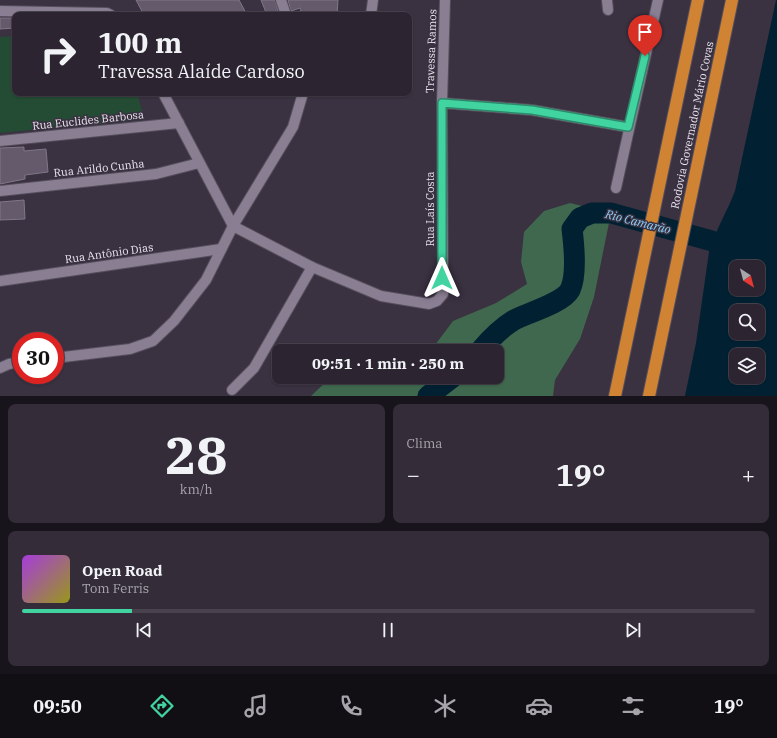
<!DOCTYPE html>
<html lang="pt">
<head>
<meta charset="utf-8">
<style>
	:root { --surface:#2c2531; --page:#342d39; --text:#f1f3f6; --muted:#a6a5ab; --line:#48424d; --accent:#41d4a1 }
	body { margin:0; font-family:"IBM Plex Serif",serif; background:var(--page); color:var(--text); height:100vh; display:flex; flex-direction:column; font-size:15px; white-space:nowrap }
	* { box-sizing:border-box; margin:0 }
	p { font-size:13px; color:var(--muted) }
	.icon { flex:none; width:22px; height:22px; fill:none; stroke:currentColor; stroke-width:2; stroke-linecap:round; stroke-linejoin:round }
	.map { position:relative; height:396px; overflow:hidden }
	.drawer { display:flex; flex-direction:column; gap:8px; padding:8px; background:#18141b; flex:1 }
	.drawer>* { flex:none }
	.top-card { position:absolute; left:12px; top:12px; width:400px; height:84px; border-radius:8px; box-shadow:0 1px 3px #0004,0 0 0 1px var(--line); background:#2c2531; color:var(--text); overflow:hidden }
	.needle { width:26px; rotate:144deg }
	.tools { position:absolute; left:729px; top:260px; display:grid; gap:8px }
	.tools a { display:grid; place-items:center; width:36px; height:36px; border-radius:8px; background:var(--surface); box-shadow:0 1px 3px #0004,0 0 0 1px var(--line); font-size:20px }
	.speed { position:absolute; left:12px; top:332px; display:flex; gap:8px; font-size:20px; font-weight:700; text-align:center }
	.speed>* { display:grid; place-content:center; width:52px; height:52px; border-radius:50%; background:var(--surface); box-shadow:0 1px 3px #0004,0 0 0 1px var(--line); line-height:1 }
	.speed .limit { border:6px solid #d22; background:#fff; color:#111 }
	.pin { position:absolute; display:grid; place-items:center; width:34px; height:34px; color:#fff; margin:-41px -17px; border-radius:50% 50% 50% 0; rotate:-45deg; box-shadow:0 0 4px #0007 }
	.pin .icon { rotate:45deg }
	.me { position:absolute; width:44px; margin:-22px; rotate:0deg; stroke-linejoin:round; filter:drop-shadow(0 0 3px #0008) }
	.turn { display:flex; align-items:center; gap:14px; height:84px; padding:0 20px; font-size:18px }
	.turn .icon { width:52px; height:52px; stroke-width:2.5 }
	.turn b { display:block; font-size:28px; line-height:34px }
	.big { font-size:30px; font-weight:700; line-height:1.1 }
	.drawer .tile { flex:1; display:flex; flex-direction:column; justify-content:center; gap:6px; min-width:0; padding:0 14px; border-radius:8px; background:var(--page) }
	.drawer .dial { align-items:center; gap:0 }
	.dial b { font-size:52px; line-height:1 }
	.song { display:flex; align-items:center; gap:12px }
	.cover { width:48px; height:48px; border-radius:6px; background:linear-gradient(135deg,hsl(280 70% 55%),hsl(60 70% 35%)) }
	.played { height:4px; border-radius:2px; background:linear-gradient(90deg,var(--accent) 15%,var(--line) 15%) }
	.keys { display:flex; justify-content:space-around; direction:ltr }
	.heat { display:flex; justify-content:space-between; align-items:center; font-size:22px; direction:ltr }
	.drawer .tiles { flex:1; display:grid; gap:8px; grid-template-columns:1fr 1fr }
	.tile:last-child { grid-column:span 2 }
	.trip { position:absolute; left:272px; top:344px; width:232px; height:40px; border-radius:8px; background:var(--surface); box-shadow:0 1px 3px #0004,0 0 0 1px var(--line); font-weight:700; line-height:40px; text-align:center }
	.dock { display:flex; height:64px; justify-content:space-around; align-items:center; background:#120f14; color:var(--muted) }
	.dock .icon { width:28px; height:28px }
	.dock .current { color:var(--accent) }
	.dock b { font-size:18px; color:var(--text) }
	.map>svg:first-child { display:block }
	.green { fill:#244b34 }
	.forest { fill:#3f684e }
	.water { fill:#012132; fill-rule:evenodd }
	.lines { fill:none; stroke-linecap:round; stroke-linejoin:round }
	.river { stroke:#012132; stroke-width:21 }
	.building { fill:#645a6c; stroke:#807689 }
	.street-casing { stroke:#554e5c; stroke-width:12 }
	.highway-casing { stroke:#554e5c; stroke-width:14 }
	.street { stroke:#897e92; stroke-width:10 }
	.highway { stroke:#d18334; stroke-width:12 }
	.route-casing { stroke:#2a8a69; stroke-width:10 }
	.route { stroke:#41d4a1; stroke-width:7 }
	.labels { text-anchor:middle; stroke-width:3; stroke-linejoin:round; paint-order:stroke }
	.street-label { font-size:11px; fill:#eae4ef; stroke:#3a3141 }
	.water-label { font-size:12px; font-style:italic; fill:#8bd0fa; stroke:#3a3141 }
</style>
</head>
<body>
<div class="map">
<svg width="777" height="396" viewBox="0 0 777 396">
	<rect width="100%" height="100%" fill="#3a3141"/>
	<polygon class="green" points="15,36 15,93 137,93 143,114 141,120 0,133 0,37"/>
	<polygon class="forest" points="570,203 611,213 594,297 580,339 555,380 553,396 311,396 331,377 497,377 497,351 423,351 432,349 453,321 496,303 527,284 521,262 524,232 544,211"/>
	<path class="water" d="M776,0H777V396H685L696,343L709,252C715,231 727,212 735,191ZM736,267H758V289H736ZM736,311H758V333H736ZM736,355H758V377H736Z"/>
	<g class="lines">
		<g class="river">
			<path d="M480,351C490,339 501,328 514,320C527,313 563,303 570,290C577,276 574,245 572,229L580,218L592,213H611L712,241"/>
			<polyline points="428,396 453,377"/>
		</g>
	</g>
	<g class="building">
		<polygon points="136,0 239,0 247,15 144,15"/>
		<polygon points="261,0 275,0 279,15 267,15"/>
		<polygon points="288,0 338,0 337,15 302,15 300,8 291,11"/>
		<polygon points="0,18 15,18 15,28 0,29"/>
		<polygon points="24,147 24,151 46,149 48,172 25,175 25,179 0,184 0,148"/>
		<polygon points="24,200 25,219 0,220 0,202"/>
	</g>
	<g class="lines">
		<g class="street-casing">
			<g id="street">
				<polyline points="281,0 286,15"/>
				<polyline points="607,0 608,10"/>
				<polyline points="0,11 107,13 111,15"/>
				<polyline points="371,15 373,0"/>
				<polyline points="163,93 233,226 312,267 381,296 429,304 437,301 443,294 442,103 445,0"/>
				<polyline points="442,103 532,110 628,127"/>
				<polyline points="0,141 179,123"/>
				<polyline points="616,188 658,0"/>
				<polyline points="0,191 156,174 199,163"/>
				<polyline points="0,281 221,249"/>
				<polyline points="55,358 130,349 153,341 174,321 206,280 233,226 293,127 303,93"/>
				<polyline points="0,368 9,364 21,362"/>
				<polyline points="232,390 254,368 312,267"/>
			</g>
		</g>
		<g class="highway-casing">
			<g id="highway">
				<polyline points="615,396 698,0"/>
				<polyline points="649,396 732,0"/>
			</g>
		</g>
		<use href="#street" class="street"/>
		<use href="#highway" class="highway"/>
	</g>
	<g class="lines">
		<g class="route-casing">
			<polyline id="route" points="442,278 442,103 532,110 628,127 645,56"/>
		</g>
		<use href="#route" class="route"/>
	</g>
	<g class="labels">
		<g class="street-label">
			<text transform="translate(431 51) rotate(-88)" y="4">Travessa Ramos</text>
			<text transform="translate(88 120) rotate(-6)" y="4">Rua Euclides Barbosa</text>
			<text transform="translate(692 125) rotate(-78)" y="4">Rodovia Governador Mário Covas</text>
			<text transform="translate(99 168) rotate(-6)" y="4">Rua Arildo Cunha</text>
			<text transform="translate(430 209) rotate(-90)" y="4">Rua Laís Costa</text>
			<text transform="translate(109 253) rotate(-8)" y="4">Rua Antônio Dias</text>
		</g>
		<g class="water-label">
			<text transform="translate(638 222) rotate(14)" y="4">Rio Camarão</text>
		</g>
	</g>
</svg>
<div class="tools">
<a><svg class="needle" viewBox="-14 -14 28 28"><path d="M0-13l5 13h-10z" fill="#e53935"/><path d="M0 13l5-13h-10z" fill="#a6a5ab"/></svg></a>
<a><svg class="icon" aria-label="search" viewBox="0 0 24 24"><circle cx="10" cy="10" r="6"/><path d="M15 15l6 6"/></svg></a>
<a><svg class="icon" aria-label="layers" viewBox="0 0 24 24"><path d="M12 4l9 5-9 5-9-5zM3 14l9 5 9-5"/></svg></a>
</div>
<div class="speed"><div class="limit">30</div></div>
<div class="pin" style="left:645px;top:56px;background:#d93025"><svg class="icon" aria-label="arrive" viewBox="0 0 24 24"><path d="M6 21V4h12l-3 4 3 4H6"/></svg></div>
<svg class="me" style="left:442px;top:278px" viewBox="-20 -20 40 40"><path d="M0-17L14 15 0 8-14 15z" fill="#41d4a1" stroke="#fff" stroke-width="4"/></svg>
<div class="trip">09:51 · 1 min · 250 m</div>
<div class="top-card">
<div class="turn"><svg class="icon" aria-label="right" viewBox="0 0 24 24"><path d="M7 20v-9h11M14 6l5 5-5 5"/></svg><div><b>100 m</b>Travessa Alaíde Cardoso</div></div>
</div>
</div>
<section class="drawer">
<div class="tiles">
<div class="tile dial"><b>28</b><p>km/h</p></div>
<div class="tile"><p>Clima</p>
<div class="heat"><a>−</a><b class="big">19°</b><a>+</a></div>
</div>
<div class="tile">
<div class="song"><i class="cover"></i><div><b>Open Road</b><p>Tom Ferris</p></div></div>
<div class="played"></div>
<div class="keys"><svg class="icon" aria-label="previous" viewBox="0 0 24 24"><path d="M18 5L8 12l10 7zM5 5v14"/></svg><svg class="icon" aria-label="pause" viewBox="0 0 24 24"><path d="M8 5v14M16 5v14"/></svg><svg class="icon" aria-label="next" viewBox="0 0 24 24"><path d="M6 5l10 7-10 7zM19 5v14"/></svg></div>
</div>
</div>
</section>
<nav class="dock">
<b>09:50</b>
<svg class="icon current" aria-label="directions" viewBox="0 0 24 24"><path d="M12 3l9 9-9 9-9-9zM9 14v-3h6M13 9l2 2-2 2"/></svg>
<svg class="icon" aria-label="music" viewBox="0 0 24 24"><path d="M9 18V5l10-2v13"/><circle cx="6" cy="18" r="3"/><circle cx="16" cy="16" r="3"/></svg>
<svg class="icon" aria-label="phone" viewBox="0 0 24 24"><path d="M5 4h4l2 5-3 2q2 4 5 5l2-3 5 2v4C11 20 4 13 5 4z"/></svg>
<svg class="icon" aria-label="climate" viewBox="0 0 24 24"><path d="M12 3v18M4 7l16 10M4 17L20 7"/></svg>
<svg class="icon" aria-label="car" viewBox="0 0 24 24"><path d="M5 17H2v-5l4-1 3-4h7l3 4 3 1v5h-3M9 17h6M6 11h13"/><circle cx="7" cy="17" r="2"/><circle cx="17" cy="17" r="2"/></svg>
<svg class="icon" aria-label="filters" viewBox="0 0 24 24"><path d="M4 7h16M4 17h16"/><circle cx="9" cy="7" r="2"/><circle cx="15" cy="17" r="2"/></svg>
<b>19°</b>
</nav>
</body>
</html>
